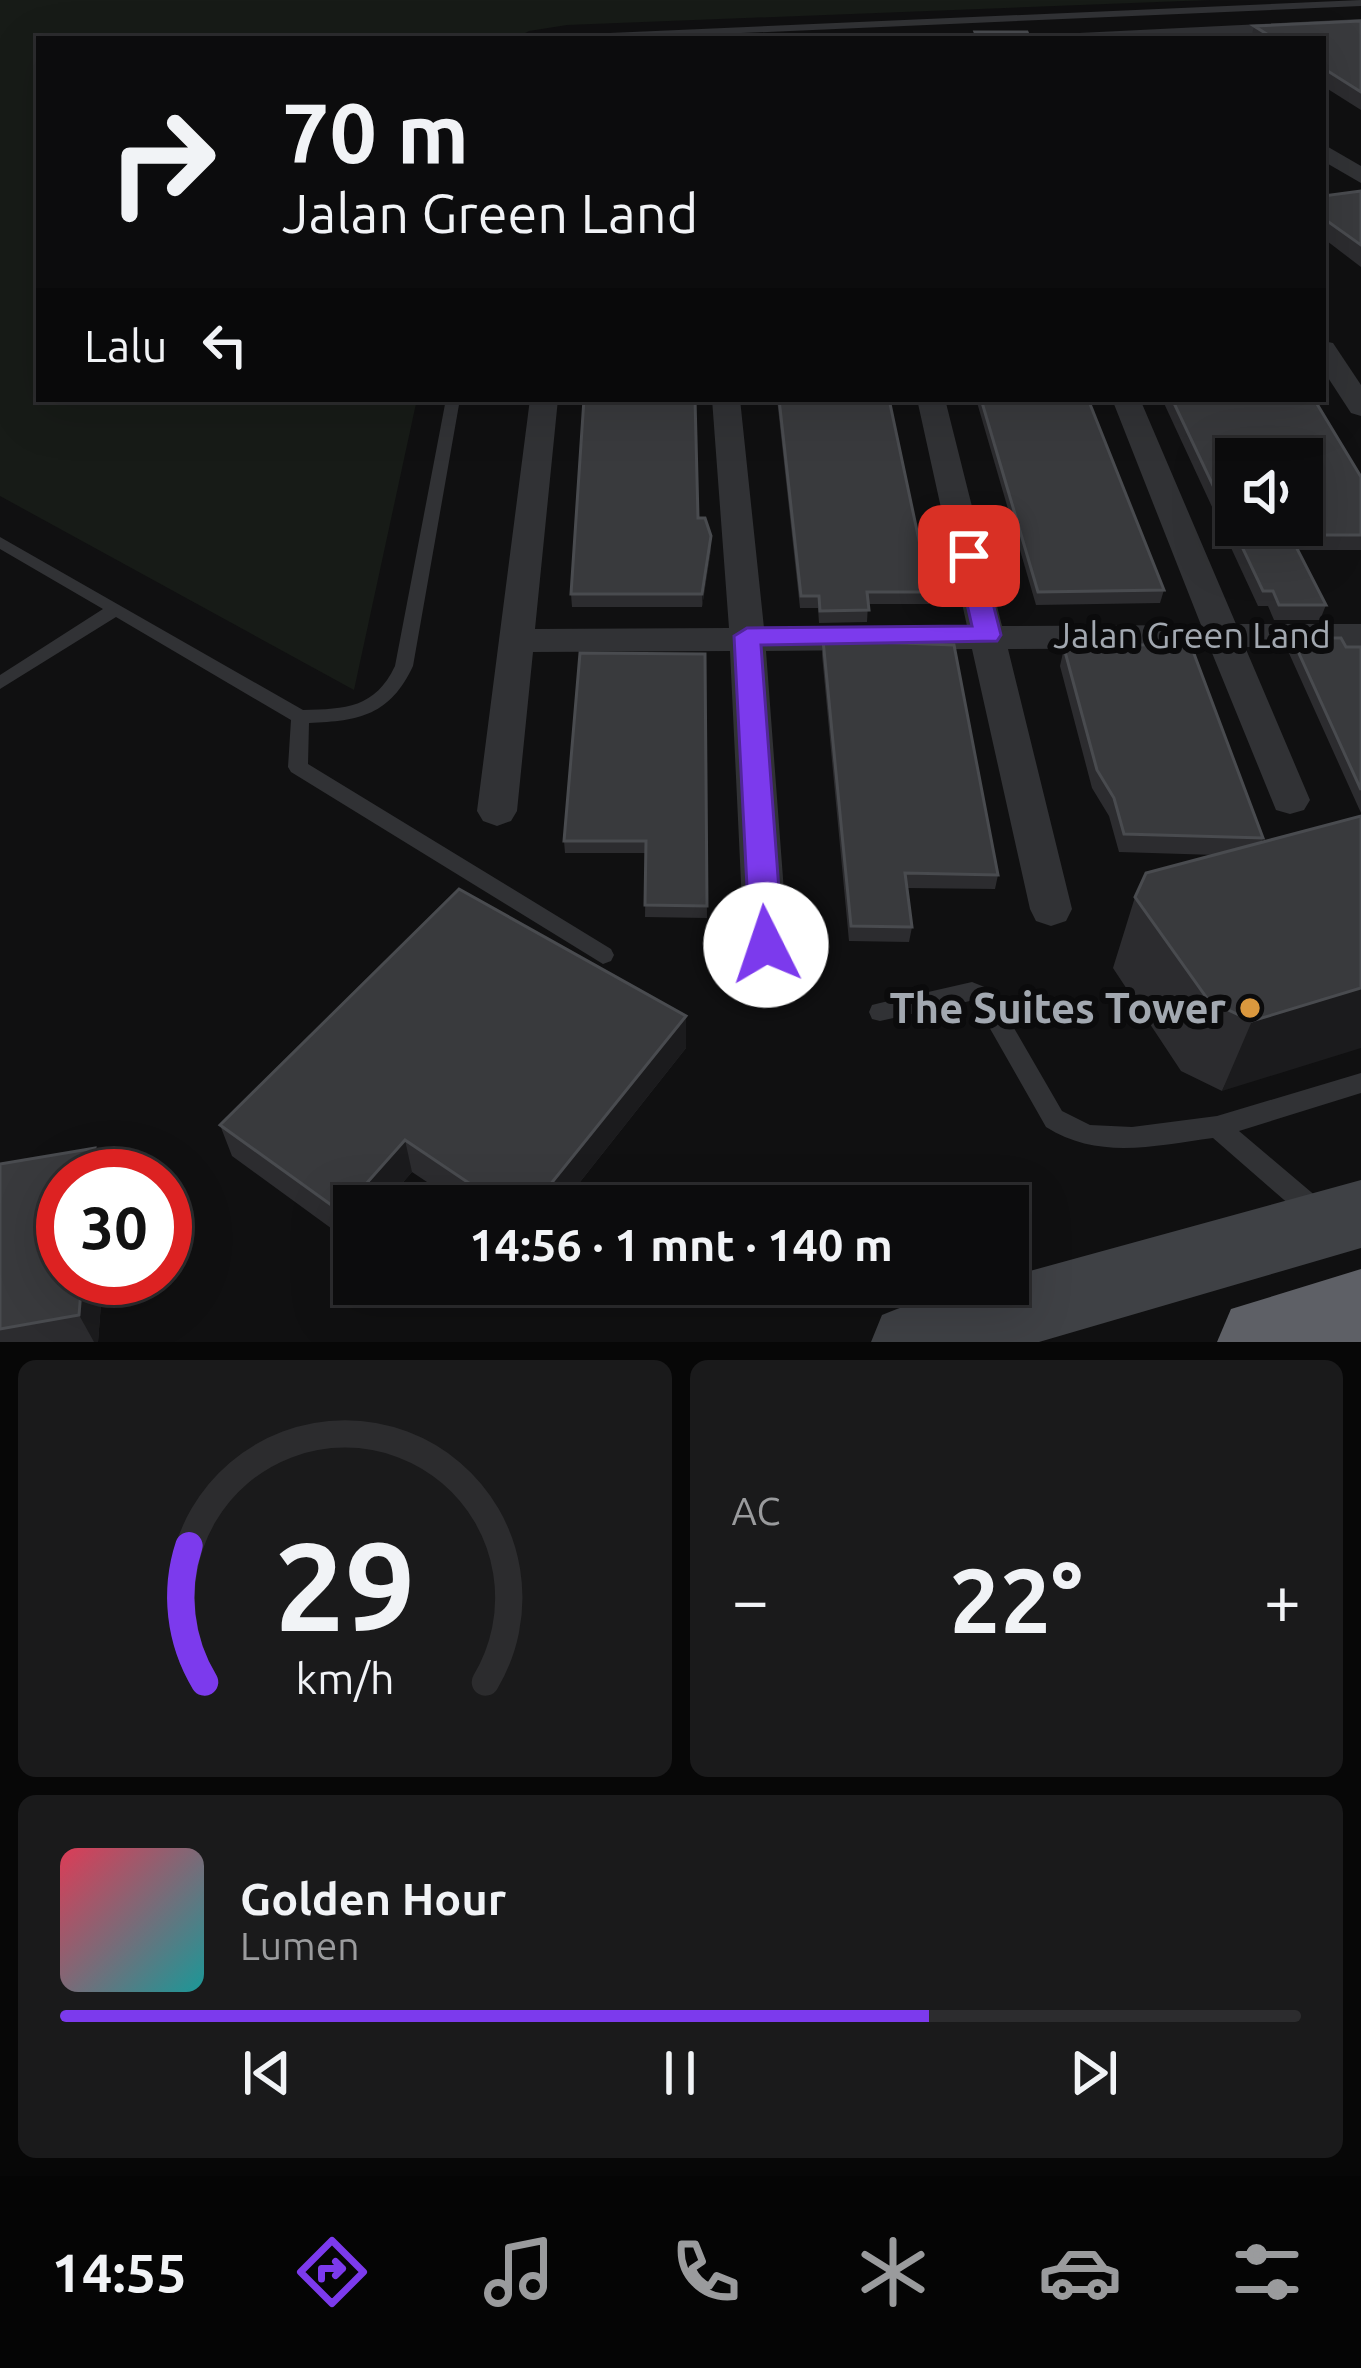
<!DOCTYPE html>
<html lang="id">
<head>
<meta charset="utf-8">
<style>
	:root { --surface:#0c0c0d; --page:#1a1a1b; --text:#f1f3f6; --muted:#9a9b9d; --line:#2c2c2e; --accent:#7c3aed }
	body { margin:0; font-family:Ubuntu,sans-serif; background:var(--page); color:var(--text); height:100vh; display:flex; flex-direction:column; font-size:45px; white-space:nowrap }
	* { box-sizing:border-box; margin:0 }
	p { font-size:39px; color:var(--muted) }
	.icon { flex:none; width:66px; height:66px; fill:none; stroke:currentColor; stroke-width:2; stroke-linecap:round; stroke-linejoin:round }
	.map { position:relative; height:1342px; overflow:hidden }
	.sheet { display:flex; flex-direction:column; gap:18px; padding:18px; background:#070707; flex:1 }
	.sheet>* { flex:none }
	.hud { position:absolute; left:36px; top:36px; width:1290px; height:366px; border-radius:0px; box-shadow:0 12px 48px #0002,0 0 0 3px var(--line); background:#0c0c0d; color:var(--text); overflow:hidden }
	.fabs { position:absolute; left:1215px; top:438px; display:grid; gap:24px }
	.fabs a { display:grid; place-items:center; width:108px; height:108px; border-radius:0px; background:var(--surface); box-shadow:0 12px 48px #0002,0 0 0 3px var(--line); font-size:60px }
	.speed { position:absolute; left:36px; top:1149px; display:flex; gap:24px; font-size:60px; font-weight:700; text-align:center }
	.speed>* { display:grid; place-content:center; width:156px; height:156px; border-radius:50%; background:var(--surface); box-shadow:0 12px 48px #0002,0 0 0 3px var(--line); line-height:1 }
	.speed .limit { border:18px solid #d22; background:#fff; color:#111 }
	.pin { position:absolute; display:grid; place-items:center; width:102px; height:102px; color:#fff; margin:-51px; border-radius:24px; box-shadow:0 6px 18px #0006 }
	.me { position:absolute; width:132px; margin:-66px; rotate:356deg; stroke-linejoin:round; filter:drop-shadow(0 0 9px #0008) }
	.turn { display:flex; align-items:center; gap:42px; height:252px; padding:0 48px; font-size:54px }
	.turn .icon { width:156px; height:156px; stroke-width:2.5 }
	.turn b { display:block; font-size:84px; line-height:102px }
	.then { display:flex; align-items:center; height:114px; padding:0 48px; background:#0003; gap:24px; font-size:45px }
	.big { font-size:90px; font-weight:600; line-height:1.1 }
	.sheet .tile { flex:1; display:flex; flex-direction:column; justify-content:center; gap:18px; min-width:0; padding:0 42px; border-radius:18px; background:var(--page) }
	.sheet .dial { align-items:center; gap:0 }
	.dial svg { height:312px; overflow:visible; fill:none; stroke:var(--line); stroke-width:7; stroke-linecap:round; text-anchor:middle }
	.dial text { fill:var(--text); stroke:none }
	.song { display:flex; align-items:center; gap:36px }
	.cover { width:144px; height:144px; border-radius:18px; background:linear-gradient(135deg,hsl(350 70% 55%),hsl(180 70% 35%)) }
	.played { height:12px; border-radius:6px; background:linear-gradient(90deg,var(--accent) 70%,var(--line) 70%) }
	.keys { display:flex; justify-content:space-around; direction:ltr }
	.heat { display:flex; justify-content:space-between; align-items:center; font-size:66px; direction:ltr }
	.sheet .tiles { flex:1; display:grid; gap:18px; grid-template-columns:1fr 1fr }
	.tile:last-child { grid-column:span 2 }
	.trip { position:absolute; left:333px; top:1185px; width:696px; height:120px; border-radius:0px; background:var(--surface); box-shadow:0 12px 48px #0002,0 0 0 3px var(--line); font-weight:600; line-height:120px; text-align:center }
	.menu { display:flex; height:192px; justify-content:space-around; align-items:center; background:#050505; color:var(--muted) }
	.menu .icon { width:84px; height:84px }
	.menu .active { color:var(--accent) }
	.menu b { font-size:54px; color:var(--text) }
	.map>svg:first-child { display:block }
	.green { fill:#171b17 }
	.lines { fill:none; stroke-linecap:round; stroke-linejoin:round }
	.service { fill:#313235; fill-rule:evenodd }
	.minor { fill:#313235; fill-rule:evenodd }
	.secondary { fill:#3f4145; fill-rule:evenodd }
	.motorway { fill:#5e6066; fill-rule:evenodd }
	.wall { fill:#2c2c2f }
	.shaded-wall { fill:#1b1b1d }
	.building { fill:#393a3d; stroke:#494b4f; stroke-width:3; fill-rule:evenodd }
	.route { fill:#7c3aed; stroke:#51269a; stroke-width:3 }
	.poi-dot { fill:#da983e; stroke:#0b0b0c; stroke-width:4.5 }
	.labels { text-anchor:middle; stroke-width:12; stroke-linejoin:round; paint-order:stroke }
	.street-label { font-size:36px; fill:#a2a8b0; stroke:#0b0b0c }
	.near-poi-label { font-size:42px; font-weight:bold; fill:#a2a8b0; stroke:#0b0b0c; text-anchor:end }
</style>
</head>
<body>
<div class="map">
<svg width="1361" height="1342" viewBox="0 0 1361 1342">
	<rect width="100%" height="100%" fill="#101011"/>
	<polygon class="green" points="0,0 1210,0 567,25 529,31 514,39 39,39 39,399 417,399 354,690 0,496"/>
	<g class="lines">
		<g class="service">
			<polygon points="1361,0 1361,6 606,39 536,39 541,36"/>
			<path d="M446,399H460L413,666C390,715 360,721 309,723L308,764L611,949L614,955L611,961L603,964L291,772L288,767L291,720L116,617L0,689V675L103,609L0,549V537L303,710C346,709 375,708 395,666Z"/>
			<path d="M972,982L992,990L1062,1111L1090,1125L1132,1127L1217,1116L1361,1073V1093L1239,1131L1324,1203L1328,1211L1324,1219L1315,1223L1306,1219L1213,1138C1154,1146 1098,1160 1046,1127L976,1004L970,1001L880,1021L872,1019L869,1012L872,1005L880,1003Z"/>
		</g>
		<g class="minor">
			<polygon points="1361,19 1361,31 1069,39 1079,33"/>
			<polygon points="1323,144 1361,166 1361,183 1323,161"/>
			<polygon points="1323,341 1333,343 1361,385 1361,416 1351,413 1323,370"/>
			<polygon points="530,399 558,399 535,629 729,628 712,399 740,399 764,628 967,626 917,399 945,399 1002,626 1201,625 1112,399 1140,399 1236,624 1361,624 1361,646 1245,647 1310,800 1304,810 1290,814 1276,810 1210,648 1008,649 1072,909 1066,921 1051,926 1036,921 1030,909 972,649 766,651 788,945 781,957 766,962 751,957 744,945 730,651 533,652 517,811 511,821 497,826 483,821 477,811"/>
		</g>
		<path class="secondary" d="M1361,1180V1248L1039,1342H871L882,1315C922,1299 965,1284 1008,1284V1277Z"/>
		<polygon class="motorway" points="1361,1269 1361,1342 1217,1342 1231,1309"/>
	</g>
	<g class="wall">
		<polygon points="1361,21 1361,110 1323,86 1323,39 1251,39 1254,26"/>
		<polygon points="1361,191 1361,267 1323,238 1323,196"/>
		<polygon points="777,399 889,399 930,592 929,604 868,604 867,622 819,623 818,608 800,608"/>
		<polygon points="976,399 1088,399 1164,590 1160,603 1036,605"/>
		<polygon points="1162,399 1314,399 1361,477 1361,550 1297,550 1326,605 1320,620 1274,620 1268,606 1258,606"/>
		<polygon points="698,518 711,549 702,607 572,607 571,594"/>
		<polygon points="1292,638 1346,647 1361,647 1361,813 1288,651"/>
		<polygon points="823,640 998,875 995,889 907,888 912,927 909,942 849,941 822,655"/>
		<polygon points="1064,648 1263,838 1262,842 1361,816 1222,1091 1181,1071 1113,968 1135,897 1216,855 1119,852 1109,816 1092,788 1060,666"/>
		<polygon points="705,654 707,918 645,917 646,853 565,853 564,841"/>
		<polygon points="686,1016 686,1048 561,1206 463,1206 412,1172 382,1206 354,1206 354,1237 350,1242 232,1156 220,1125"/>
		<polygon points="0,1164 63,1278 103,1278 98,1342 0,1342"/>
	</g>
	<g class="shaded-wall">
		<polygon points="711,536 711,549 702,607 702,594"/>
		<polygon points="1361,988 1361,1048 1222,1091 1252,1021"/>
		<polygon points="686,1016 686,1048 561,1206 533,1206"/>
		<polygon points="405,1140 412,1172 382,1206 354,1206 354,1237 350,1242 341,1212"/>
		<polygon points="95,1148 109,1176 92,1176"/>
		<polygon points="82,1278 103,1278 98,1342 94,1342 79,1315"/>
	</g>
	<g class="building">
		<polygon points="1361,21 1361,92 1323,68 1323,39 1275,39 1254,26"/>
		<polygon points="975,32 1027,32 1030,39 978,39"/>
		<polygon points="1361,191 1361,245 1323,218 1323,196"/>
		<polygon points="584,399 695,399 698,518 705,518 711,536 702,594 571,594"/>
		<polygon points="779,399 889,399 930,592 867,592 869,610 820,611 819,596 801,596"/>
		<polygon points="981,399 1088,399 1164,590 1038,592"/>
		<path d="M1172,399H1314L1361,477V535H1290L1326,605H1279L1273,591H1263ZM1236,459H1302V525H1236Z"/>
		<polygon points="1292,638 1341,638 1346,647 1361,647 1361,790"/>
		<polygon points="823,640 954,645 998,875 905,873 912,927 851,926"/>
		<polygon points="1190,643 1263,838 1124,834 1114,798 1097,770 1064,648"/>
		<polygon points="580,653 705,654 707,906 645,905 646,841 564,841"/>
		<polygon points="1361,816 1361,988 1252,1021 1209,1001 1135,897 1146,873"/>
		<polygon points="459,889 686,1016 533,1206 503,1206 405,1140 341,1212 220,1125"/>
		<polygon points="95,1148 92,1176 63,1176 63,1278 82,1278 79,1315 0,1329 0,1164"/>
	</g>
	<polygon class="route" points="969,549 981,556 1001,635 997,641 761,645 783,945 778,955 766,959 755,955 750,945 734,636 747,628 972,626 956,556"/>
	<circle class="poi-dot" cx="1250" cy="1008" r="12"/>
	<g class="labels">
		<g class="street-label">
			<text x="1192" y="648">Jalan Green Land</text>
		</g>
		<g class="near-poi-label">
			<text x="1226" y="1023">The Suites Tower</text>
		</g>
	</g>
</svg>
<div class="fabs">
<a><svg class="icon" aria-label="sound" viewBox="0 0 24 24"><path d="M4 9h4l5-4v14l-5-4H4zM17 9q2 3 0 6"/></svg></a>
</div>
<div class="speed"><div class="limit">30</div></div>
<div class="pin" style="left:969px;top:556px;background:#d93025"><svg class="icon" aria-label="arrive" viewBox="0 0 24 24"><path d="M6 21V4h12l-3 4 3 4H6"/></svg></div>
<svg class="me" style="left:766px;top:945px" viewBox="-20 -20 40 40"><circle r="19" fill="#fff"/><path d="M0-13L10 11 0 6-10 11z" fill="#7c3aed"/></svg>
<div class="trip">14:56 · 1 mnt · 140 m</div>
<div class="hud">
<div class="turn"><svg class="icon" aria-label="right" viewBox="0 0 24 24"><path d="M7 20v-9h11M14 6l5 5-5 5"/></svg><div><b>70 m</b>Jalan Green Land</div></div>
<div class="then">Lalu<svg class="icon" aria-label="left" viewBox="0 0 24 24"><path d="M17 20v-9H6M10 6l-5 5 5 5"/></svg></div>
</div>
</div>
<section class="sheet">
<div class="tiles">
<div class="tile dial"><svg viewBox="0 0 100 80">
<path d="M14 69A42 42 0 1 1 86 69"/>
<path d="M14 69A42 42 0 0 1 10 34" stroke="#7c3aed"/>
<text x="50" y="56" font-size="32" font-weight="700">29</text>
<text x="50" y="72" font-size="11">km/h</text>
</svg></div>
<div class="tile"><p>AC</p>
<div class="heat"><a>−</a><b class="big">22°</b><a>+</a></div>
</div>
<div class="tile">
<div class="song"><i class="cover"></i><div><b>Golden Hour</b><p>Lumen</p></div></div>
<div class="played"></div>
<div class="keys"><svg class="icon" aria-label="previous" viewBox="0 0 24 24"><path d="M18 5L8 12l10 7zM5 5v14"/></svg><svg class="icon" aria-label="pause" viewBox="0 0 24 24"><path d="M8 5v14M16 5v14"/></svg><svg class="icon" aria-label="next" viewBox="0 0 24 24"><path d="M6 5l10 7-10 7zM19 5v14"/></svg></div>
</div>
</div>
</section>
<nav class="menu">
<b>14:55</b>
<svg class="icon active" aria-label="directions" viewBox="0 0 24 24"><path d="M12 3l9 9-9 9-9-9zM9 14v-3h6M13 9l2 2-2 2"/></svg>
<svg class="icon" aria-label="music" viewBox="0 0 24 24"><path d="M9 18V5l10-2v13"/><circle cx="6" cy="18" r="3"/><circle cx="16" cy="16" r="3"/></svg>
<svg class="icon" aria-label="phone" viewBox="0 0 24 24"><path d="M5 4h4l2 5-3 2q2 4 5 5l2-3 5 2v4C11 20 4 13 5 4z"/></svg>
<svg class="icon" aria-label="climate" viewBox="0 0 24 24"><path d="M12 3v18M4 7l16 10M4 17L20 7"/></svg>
<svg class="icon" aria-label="car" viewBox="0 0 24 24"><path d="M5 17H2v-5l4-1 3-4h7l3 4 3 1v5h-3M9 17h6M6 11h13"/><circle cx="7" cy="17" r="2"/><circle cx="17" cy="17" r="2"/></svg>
<svg class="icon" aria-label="filters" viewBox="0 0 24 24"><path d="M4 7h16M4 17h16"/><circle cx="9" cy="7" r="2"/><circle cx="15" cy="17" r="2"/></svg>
</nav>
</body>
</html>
